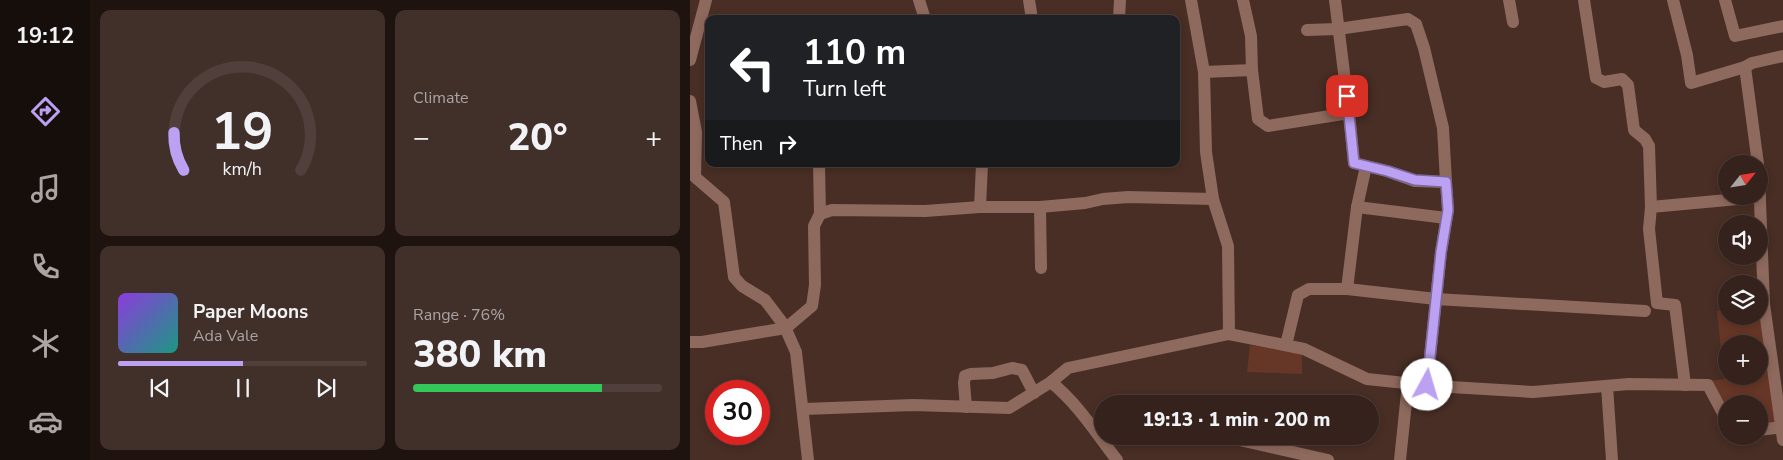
<!DOCTYPE html>
<html lang="en">
<head>
<meta charset="utf-8">
<style>
	:root { --surface:#36221c; --page:#412f29; --text:#f1f3f6; --muted:#aaa4a3; --line:#503f3b; --accent:#bca0f2 }
	body { margin:0; font-family:"Nunito Sans",sans-serif; background:var(--page); color:var(--text); height:100vh; display:flex; flex-direction:column; font-size:19px; white-space:nowrap }
	* { box-sizing:border-box; margin:0 }
	p { font-size:16px; color:var(--muted) }
	.icon { flex:none; width:28px; height:28px; fill:none; stroke:currentColor; stroke-width:2; stroke-linecap:round; stroke-linejoin:round }
	.map { position:relative; flex:1; overflow:hidden }
	.drawer { display:flex; flex-direction:column; gap:10px; padding:10px; background:#1e130f; width:600px }
	.drawer>* { flex:none }
	.hud { position:absolute; left:15px; top:15px; width:475px; height:152px; border-radius:10px; box-shadow:0 2px 8px #0003,0 0 0 1px var(--line); background:#202124; color:#fff; overflow:hidden }
	.needle { width:32px; rotate:60deg }
	.buttons { position:absolute; left:1028px; top:155px; display:grid; gap:10px }
	.buttons a { display:grid; place-items:center; width:50px; height:50px; border-radius:50%; background:var(--surface); box-shadow:0 2px 8px #0003,0 0 0 1px var(--line); font-size:25px }
	.speed { position:absolute; left:15px; top:380px; display:flex; gap:10px; font-size:25px; font-weight:700; text-align:center }
	.speed>* { display:grid; place-content:center; width:65px; height:65px; border-radius:50%; background:var(--surface); box-shadow:0 2px 8px #0003,0 0 0 1px var(--line); line-height:1 }
	.speed .limit { border:8px solid #d22; background:#fff; color:#111 }
	.pin { position:absolute; display:grid; place-items:center; width:42px; height:42px; color:#fff; margin:-21px; border-radius:10px; box-shadow:0 2px 8px #0006 }
	.me { position:absolute; width:55px; margin:-28px; rotate:6deg; stroke-linejoin:round; filter:drop-shadow(0 0 4px #0008) }
	.turn { display:flex; align-items:center; gap:18px; height:105px; padding:0 15px; font-size:22px }
	.turn .icon { width:65px; height:65px; stroke-width:2.5 }
	.turn b { display:block; font-size:35px; line-height:42px }
	.then { display:flex; align-items:center; height:48px; padding:0 15px; background:#0003; gap:10px; font-size:19px }
	.big { font-size:38px; font-weight:800; line-height:1.1 }
	.drawer .card { flex:1; display:flex; flex-direction:column; justify-content:center; gap:8px; min-width:0; padding:0 18px; border-radius:10px; background:var(--page) }
	.drawer .dial { align-items:center; gap:0 }
	.dial svg { height:130px; overflow:visible; fill:none; stroke:var(--line); stroke-width:7; stroke-linecap:round; text-anchor:middle }
	.dial text { fill:var(--text); stroke:none }
	.song { display:flex; align-items:center; gap:15px }
	.cover { width:60px; height:60px; border-radius:8px; background:linear-gradient(135deg,hsl(270 70% 55%),hsl(170 70% 35%)) }
	.played { height:5px; border-radius:2px; background:linear-gradient(90deg,var(--accent) 50%,var(--line) 50%) }
	.keys { display:flex; justify-content:space-around; direction:ltr }
	.heat { display:flex; justify-content:space-between; align-items:center; font-size:28px; direction:ltr }
	.charge { height:8px; border-radius:4px; background:linear-gradient(90deg,#34c759 76%,var(--line) 0) }
	.drawer .tiles { flex:1; display:grid; gap:10px; grid-template-columns:repeat(2,1fr) }
	.trip { position:absolute; left:404px; top:395px; width:285px; height:50px; border-radius:25px; background:var(--surface); box-shadow:0 2px 8px #0003,0 0 0 1px var(--line); font-weight:800; line-height:50px; text-align:center }
	main { display:flex; flex:1; min-height:0 }
	.tabs { display:flex; flex-direction:column; width:90px; justify-content:space-around; align-items:center; background:#160e0b; color:var(--muted) }
	.tabs .icon { width:35px; height:35px }
	.tabs .current { color:var(--accent) }
	.tabs b { font-size:22px; color:var(--text) }
	.map>svg:first-child { display:block }
	.pitch { fill:#663626; fill-rule:evenodd }
	.lines { fill:none; stroke-linecap:round; stroke-linejoin:round }
	.minor { stroke:#8e695d; stroke-width:12 }
	.route-casing { stroke:#7a689d; stroke-width:12 }
	.route { stroke:#bca0f2; stroke-width:9 }
</style>
</head>
<body>
<main>
<nav class="tabs">
<b>19:12</b>
<svg class="icon current" aria-label="directions" viewBox="0 0 24 24"><path d="M12 3l9 9-9 9-9-9zM9 14v-3h6M13 9l2 2-2 2"/></svg>
<svg class="icon" aria-label="music" viewBox="0 0 24 24"><path d="M9 18V5l10-2v13"/><circle cx="6" cy="18" r="3"/><circle cx="16" cy="16" r="3"/></svg>
<svg class="icon" aria-label="phone" viewBox="0 0 24 24"><path d="M5 4h4l2 5-3 2q2 4 5 5l2-3 5 2v4C11 20 4 13 5 4z"/></svg>
<svg class="icon" aria-label="climate" viewBox="0 0 24 24"><path d="M12 3v18M4 7l16 10M4 17L20 7"/></svg>
<svg class="icon" aria-label="car" viewBox="0 0 24 24"><path d="M5 17H2v-5l4-1 3-4h7l3 4 3 1v5h-3M9 17h6M6 11h13"/><circle cx="7" cy="17" r="2"/><circle cx="17" cy="17" r="2"/></svg>
</nav>
<section class="drawer">
<div class="tiles">
<div class="card dial"><svg viewBox="0 0 100 80">
<path d="M14 69A42 42 0 1 1 86 69"/>
<path d="M14 69A42 42 0 0 1 8 46" stroke="#bca0f2"/>
<text x="50" y="56" font-size="32" font-weight="700">19</text>
<text x="50" y="72" font-size="11">km/h</text>
</svg></div>
<div class="card"><p>Climate</p>
<div class="heat"><a>−</a><b class="big">20°</b><a>+</a></div>
</div>
<div class="card">
<div class="song"><i class="cover"></i><div><b>Paper Moons</b><p>Ada Vale</p></div></div>
<div class="played"></div>
<div class="keys"><svg class="icon" aria-label="previous" viewBox="0 0 24 24"><path d="M18 5L8 12l10 7zM5 5v14"/></svg><svg class="icon" aria-label="pause" viewBox="0 0 24 24"><path d="M8 5v14M16 5v14"/></svg><svg class="icon" aria-label="next" viewBox="0 0 24 24"><path d="M6 5l10 7-10 7zM19 5v14"/></svg></div>
</div>
<div class="card"><p>Range · 76%</p><b class="big">380 km</b><div class="charge"></div></div>
</div>
</section>
<div class="map">
<svg width="1093" height="460" viewBox="0 0 1093 460">
	<rect width="100%" height="100%" fill="#482e25"/>
	<g class="pitch">
		<path d="M1027,311H1036V316H1069L1074,326L1086,425L1069,427V404H1036V411L1019,381L1034,379ZM1036,344H1069V376H1036Z"/>
		<polygon points="560,345 612,353 612,374 557,372"/>
	</g>
	<g class="lines">
		<g class="minor">
			<polyline points="229,0 235,19"/>
			<polyline points="339,0 342,19"/>
			<polyline points="501,0 514,72 516,152 523,199 538,246 539,334"/>
			<polyline points="553,0 561,36 562,70"/>
			<polyline points="645,0 659,113"/>
			<polyline points="819,0 823,22"/>
			<polyline points="894,0 906,78 914,82 932,79 938,85 944,130 955,139 959,146 961,207"/>
			<polyline points="983,0 997,55 1001,83 1055,67"/>
			<polyline points="1035,0 1045,36 1093,26"/>
			<polyline points="429,19 430,0"/>
			<polyline points="617,30 648,29 718,19 726,24 734,48 753,128 756,182"/>
			<polyline points="0,60 16,0"/>
			<polyline points="514,72 562,70 568,119 578,126 659,113 664,163 697,171 725,181 756,182 758,210 751,252 737,385"/>
			<polyline points="0,101 6,132 5,177 34,202 44,277 52,286 75,300 94,325 106,352 118,460"/>
			<polyline points="129,164 130,214"/>
			<polyline points="1068,164 1055,67 1062,63 1093,56"/>
			<polyline points="1069,176 1074,304 1093,440"/>
			<polyline points="290,207 292,164"/>
			<polyline points="350,207 351,268"/>
			<polyline points="667,207 676,166"/>
			<polyline points="756,218 667,207 657,289 746,299 955,311"/>
			<polyline points="0,342 12,342 96,328 122,306 125,285 124,226 130,214 142,210 235,211 290,207 350,207 395,203 413,199 438,197 523,199"/>
			<polyline points="596,345 608,295 619,289 657,289"/>
			<path d="M361,382C388,404 406,433 427,460"/>
			<polyline points="995,385 985,305 967,303 959,229 961,207 1070,197"/>
			<polyline points="917,386 922,460"/>
			<polyline points="276,407 274,383 275,376 281,374 303,373 322,368 332,370 344,393"/>
			<polyline points="114,409 223,405 319,408 361,382 378,368 539,334 614,349 677,379 744,386 843,392 939,384 1018,385 1036,419"/>
			<polyline points="1069,430 1093,427"/>
			<polyline points="532,436 638,460"/>
			<polyline points="710,460 718,383"/>
		</g>
	</g>
	<g class="lines">
		<g class="route-casing">
			<polyline id="route" points="657,96 664,163 697,171 725,180 756,182 758,210 751,252 737,385"/>
		</g>
		<use href="#route" class="route"/>
	</g>
</svg>
<div class="buttons">
<a><svg class="needle" viewBox="-14 -14 28 28"><path d="M0-13l5 13h-10z" fill="#e53935"/><path d="M0 13l5-13h-10z" fill="#aaa4a3"/></svg></a>
<a><svg class="icon" aria-label="sound" viewBox="0 0 24 24"><path d="M4 9h4l5-4v14l-5-4H4zM17 9q2 3 0 6"/></svg></a>
<a><svg class="icon" aria-label="layers" viewBox="0 0 24 24"><path d="M12 4l9 5-9 5-9-5zM3 14l9 5 9-5"/></svg></a>
<a>+</a>
<a>−</a>
</div>
<div class="speed"><div class="limit">30</div></div>
<div class="pin" style="left:657px;top:96px;background:#d93025"><svg class="icon" aria-label="arrive" viewBox="0 0 24 24"><path d="M6 21V4h12l-3 4 3 4H6"/></svg></div>
<svg class="me" style="left:737px;top:385px" viewBox="-20 -20 40 40"><circle r="19" fill="#fff"/><path d="M0-13L10 11 0 6-10 11z" fill="#bca0f2"/></svg>
<div class="trip">19:13 · 1 min · 200 m</div>
<div class="hud">
<div class="turn"><svg class="icon" aria-label="left" viewBox="0 0 24 24"><path d="M17 20v-9H6M10 6l-5 5 5 5"/></svg><div><b>110 m</b>Turn left</div></div>
<div class="then">Then<svg class="icon" aria-label="right" viewBox="0 0 24 24"><path d="M7 20v-9h11M14 6l5 5-5 5"/></svg></div>
</div>
</div>
</main>
</body>
</html>
